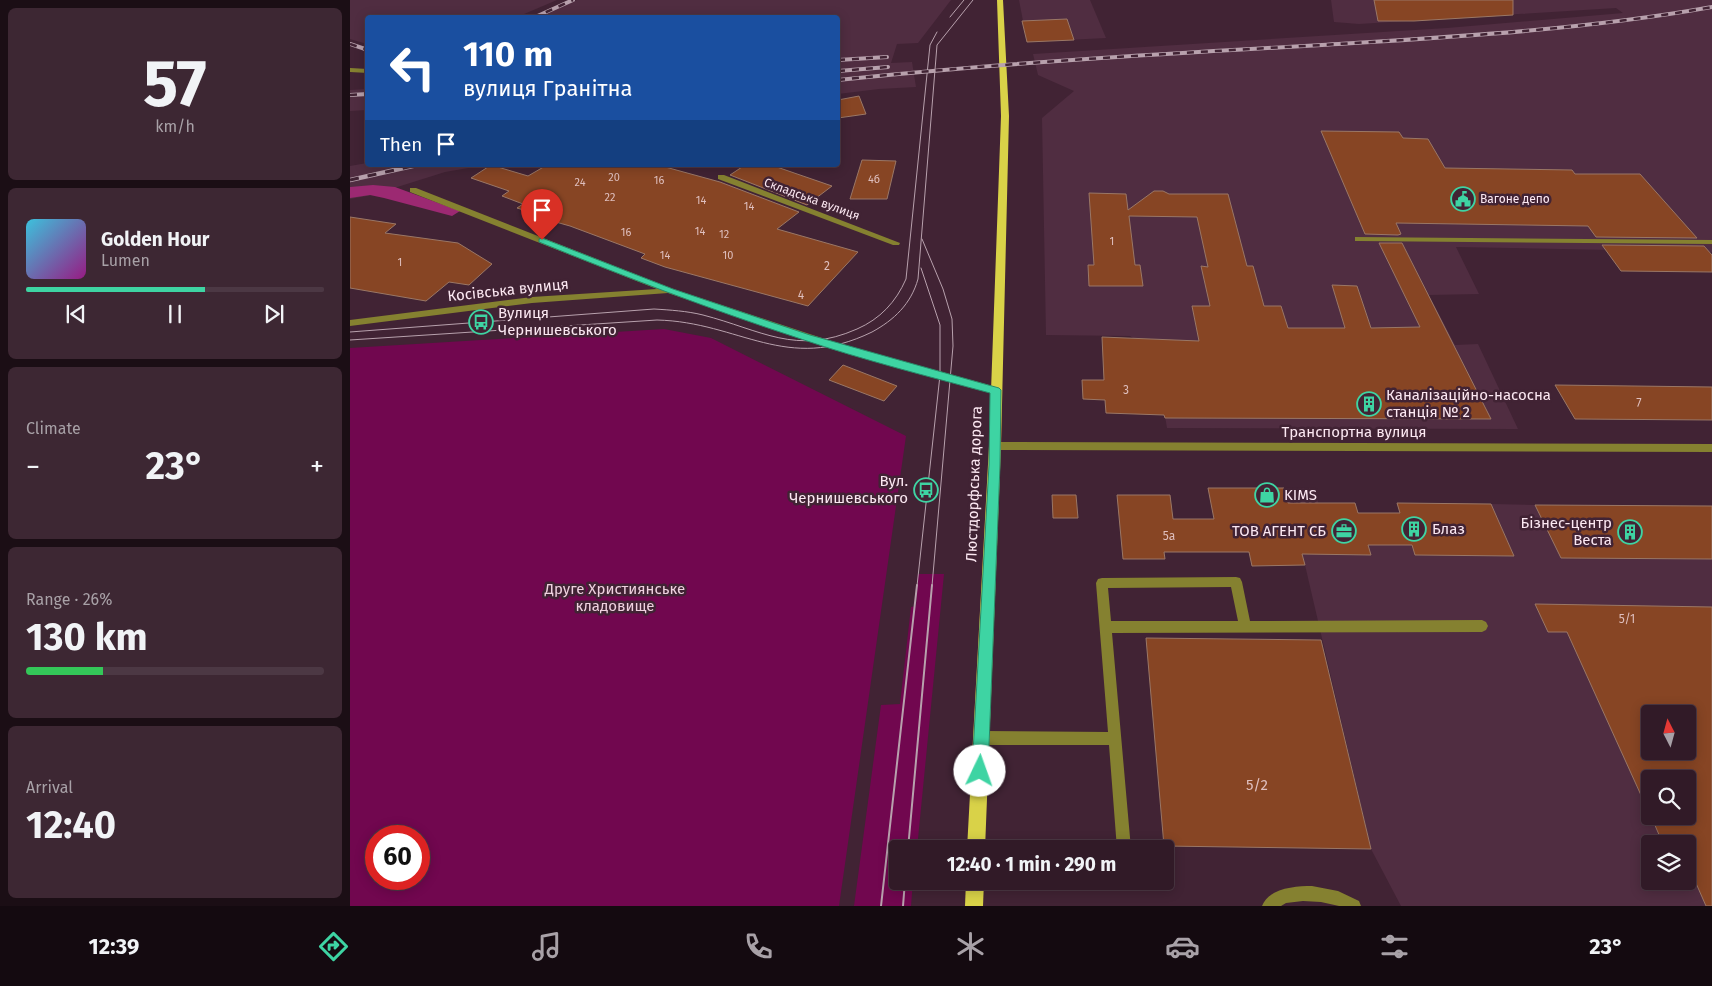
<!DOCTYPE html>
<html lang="en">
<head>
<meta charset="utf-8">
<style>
	:root { --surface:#311a27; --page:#3d2733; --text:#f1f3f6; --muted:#a8a1a7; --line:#4c3844; --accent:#3ed4a3 }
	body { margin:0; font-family:"Fira Sans",sans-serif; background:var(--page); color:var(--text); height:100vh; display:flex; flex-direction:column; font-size:19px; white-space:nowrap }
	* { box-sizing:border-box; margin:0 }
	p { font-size:16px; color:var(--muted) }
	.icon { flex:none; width:28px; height:28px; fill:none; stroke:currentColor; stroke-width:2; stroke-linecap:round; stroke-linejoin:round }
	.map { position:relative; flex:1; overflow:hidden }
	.side { display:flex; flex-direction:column; gap:8px; padding:8px; background:#1b0e15; width:350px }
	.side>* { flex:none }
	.hud { position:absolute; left:15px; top:15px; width:475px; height:152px; border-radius:5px; box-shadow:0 2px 12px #0003,0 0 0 1px var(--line); background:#1a4fa0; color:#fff; overflow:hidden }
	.needle { width:32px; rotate:354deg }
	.tools { position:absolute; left:1291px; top:705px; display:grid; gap:10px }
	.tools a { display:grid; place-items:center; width:55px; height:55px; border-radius:5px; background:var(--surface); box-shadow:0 2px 12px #0003,0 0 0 1px var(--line); font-size:25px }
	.speed { position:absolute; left:15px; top:825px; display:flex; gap:10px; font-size:25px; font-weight:700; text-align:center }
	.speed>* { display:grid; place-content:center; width:65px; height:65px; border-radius:50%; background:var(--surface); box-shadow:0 2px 12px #0003,0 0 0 1px var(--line); line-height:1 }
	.speed .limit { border:8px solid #d22; background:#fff; color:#111 }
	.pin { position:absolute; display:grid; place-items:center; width:42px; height:42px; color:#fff; margin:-51px -21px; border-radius:50% 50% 50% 0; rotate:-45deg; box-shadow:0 0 5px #0007 }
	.pin .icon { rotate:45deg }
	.me { position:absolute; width:55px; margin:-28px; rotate:3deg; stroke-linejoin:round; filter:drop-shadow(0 0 4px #0008) }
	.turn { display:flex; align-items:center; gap:18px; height:105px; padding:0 15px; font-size:22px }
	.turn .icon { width:65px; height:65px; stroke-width:2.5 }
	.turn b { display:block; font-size:35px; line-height:42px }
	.then { display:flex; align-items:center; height:48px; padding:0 15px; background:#0003; gap:10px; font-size:19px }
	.big { font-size:38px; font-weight:700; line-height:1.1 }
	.side .card { flex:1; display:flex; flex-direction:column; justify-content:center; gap:8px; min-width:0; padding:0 18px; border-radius:8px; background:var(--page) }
	.side .dial { align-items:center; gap:0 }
	.dial b { font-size:65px; line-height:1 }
	.song { display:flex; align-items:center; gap:15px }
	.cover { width:60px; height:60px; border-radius:8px; background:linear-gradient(135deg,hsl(190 70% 55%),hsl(310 70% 35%)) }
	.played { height:5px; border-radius:2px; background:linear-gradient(90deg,var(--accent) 60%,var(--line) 60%) }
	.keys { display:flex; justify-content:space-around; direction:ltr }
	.heat { display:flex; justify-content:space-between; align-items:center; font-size:28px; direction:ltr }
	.charge { height:8px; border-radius:4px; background:linear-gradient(90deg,#34c759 26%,var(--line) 0) }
	.trip { position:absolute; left:539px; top:840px; width:285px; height:50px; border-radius:5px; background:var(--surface); box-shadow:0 2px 12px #0003,0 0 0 1px var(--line); font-weight:700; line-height:50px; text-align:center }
	.menu { display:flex; height:80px; justify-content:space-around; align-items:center; background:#140a10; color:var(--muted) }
	.menu .icon { width:35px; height:35px }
	.menu .on { color:var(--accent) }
	.menu b { font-size:22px; color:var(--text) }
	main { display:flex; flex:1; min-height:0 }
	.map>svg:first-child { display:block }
	.built { fill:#502d41; fill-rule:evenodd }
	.green { fill:#71074f; fill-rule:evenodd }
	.forest { fill:#9c2972 }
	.building { fill:#874524; stroke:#9a7766; fill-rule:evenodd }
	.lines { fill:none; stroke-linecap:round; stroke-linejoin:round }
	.lane { fill:#858130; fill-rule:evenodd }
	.street { fill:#858130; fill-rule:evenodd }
	.primary { fill:#d9d248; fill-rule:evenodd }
	.tram-far1 { stroke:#b8a1ad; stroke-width:1 }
	.tram { stroke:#b8a1ad; stroke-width:2 }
	.rail-far1-casing { stroke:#b8a1ad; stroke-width:4 }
	.rail-casing { stroke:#b8a1ad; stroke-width:4.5 }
	.rail-far1 { stroke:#412334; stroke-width:2.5; stroke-dasharray:7; stroke-linecap:butt }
	.rail { stroke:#412334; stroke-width:3; stroke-dasharray:9; stroke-linecap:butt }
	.route { fill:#3ed4a3; stroke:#288a6a }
	.labels { text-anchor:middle; stroke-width:5; stroke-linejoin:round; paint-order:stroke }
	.far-number-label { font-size:11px; fill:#dfbfbe }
	.far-street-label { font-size:12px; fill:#fce8f2; stroke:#412334 }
	.far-poi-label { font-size:12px; fill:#fce8f2; stroke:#412334; text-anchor:start }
	.number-label { font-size:12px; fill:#dfbfbe }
	.street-label { font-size:15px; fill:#fce8f2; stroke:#412334 }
	.poi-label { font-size:15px; fill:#fce8f2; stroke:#412334; text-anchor:start }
	.park-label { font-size:15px; fill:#f0d1e0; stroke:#412334 }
	.near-number-label { font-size:15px; fill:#dfbfbe }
</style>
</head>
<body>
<main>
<section class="side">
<div class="card dial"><b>57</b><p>km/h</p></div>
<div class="card">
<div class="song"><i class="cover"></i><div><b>Golden Hour</b><p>Lumen</p></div></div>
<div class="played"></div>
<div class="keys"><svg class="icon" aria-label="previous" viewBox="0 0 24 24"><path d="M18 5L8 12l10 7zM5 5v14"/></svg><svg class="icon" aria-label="pause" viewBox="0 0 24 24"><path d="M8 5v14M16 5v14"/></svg><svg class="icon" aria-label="next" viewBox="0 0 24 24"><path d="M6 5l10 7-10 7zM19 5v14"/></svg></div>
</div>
<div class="card"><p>Climate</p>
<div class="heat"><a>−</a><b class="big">23°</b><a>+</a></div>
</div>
<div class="card"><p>Range · 26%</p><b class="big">130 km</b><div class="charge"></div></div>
<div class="card"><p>Arrival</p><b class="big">12:40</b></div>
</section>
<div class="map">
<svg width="1362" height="906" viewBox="0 0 1362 906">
	<rect width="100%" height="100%" fill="#412334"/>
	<g class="built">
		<polygon points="0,0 207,0 167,17 18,18 17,44 0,39"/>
		<polygon points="227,0 601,0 568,43 547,44 541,63 562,62 566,87 529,89 488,94 488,18 188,17"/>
		<polygon points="669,0 740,0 756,38 677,42"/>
		<polygon points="981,0 1362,0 1362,252 1106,247 1129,294 1079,295 1105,345 1128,344 1168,429 817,428 813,404 822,340 783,338 780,336 696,335 692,118 724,91 688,75 683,54 1097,28 1273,13 1266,8 1009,24 984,22"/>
		<polygon points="17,89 17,110 0,111 0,90"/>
		<polygon points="17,163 18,165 136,165 95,172 22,195 0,199 0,166"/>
		<path d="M934,488H964L983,554L1021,555L1018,545H1061L1065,555L1164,556L1141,504L1185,505L1212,558L1362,559V906H1051L1021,849L955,565ZM1300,714H1338V751H1300ZM1300,779H1338V816H1300ZM1300,844H1338V881H1300Z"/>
	</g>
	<g class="green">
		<path d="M314,329L361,338L556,436L489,906H0V348ZM26,836H69V879H26Z"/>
		<polygon points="568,574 594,574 567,849 548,849 548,881 563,881 561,906 504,906 531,705 550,704 561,607 566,606"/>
	</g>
	<polygon class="forest" points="23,185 45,187 110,211 102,216 34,198 20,195 0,198 0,187"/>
	<g class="building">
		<polygon points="1024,0 1163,0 1163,15 1064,21 1028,21"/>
		<polygon points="717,19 724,40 677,42 672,21"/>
		<polygon points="509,96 516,114 488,118 488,100"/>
		<polygon points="971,131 1049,132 1053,138 1078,139 1095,168 1222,170 1225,174 1290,174 1347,238 1246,237 1238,226 1046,223 1051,234 1048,235 1015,234"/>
		<polygon points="512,160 546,161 537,199 500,199"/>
		<polygon points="141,165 178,176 197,165 308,165 370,182 449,212 427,229 508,252 458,306 315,267 291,258 295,254 220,226 188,217 190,215 167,208 173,204 152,196 159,191 121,178"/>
		<polygon points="395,165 421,165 482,186 457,205 380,175"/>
		<polygon points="804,191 813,191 819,194 878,194 897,266 903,266 914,306 931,306 938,328 995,328 982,285 1007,286 1021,328 1070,327 1029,243 1052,243 1141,419 815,418 814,415 756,413 755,400 733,399 732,380 754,380 752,337 849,341 842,306 860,306 851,266 858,267 847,217 779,216 785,265 790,265 793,286 739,286 738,265 744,265 739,193 776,194 778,210"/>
		<polygon points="0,217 46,224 35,233 108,243 142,264 119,285 99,282 76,301 0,288"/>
		<polygon points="1252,245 1354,246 1362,255 1362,272 1271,271"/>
		<polygon points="493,365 547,386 534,401 479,380"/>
		<polygon points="1205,385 1362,387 1362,420 1225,419"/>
		<polygon points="858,488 934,488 938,503 1005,503 1008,513 1050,513 1047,503 1141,504 1164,556 1065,555 1062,545 1018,545 1021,555 952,554 955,565 902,566 899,552 814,552 815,559 773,559 767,495 820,495 823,519 864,519"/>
		<polygon points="702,495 726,495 728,518 703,518"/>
		<polygon points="1185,505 1362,506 1362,559 1211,558"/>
		<path d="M1185,604L1362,607V906H1356L1338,865V844H1313L1301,816H1338V779H1300V815L1217,632H1198ZM1300,714H1338V751H1300Z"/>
		<polygon points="796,638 971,640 1021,849 814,846"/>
	</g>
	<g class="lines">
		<g class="lane">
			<polygon points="0,68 18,69 18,73 0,72"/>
			<polygon points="368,175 374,175 550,243 549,245 543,245 368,179"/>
			<polygon points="1005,237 1362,240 1362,244 1008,241 1005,241"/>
			<path d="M886,577L890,578L892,582L900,621L1132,620L1136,622L1138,626L1136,630L1132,632L762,633L781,849H767L759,745H632L627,743L625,738L627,733L632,731L758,732L746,583L748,579L752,578ZM881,587L888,621H761L758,588Z"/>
			<path d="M962,886L988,891L1009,901L1011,906H989L971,902L953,901L936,903L931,906H912C919,888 945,886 962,886Z"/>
		</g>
		<g class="street">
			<polygon points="60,188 66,188 323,289 487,343 646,387 651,390 646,393 482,348 318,293 182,303 0,326 0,320 182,297 307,289 60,192"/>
			<polygon points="645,442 1362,444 1362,452 645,450 641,449 640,446 641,443"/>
		</g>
		<g class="primary">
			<polygon points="647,0 653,0 659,116 651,446 635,849 617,849 639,446 651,116"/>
			<polygon points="616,881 634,881 633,906 615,906"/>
		</g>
		<g class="tram-far1">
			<polyline points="600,17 614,0"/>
			<polyline points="572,239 593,289 602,319 603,346 582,586"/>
			<path d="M0,332L304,309C320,310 337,311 353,315C411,330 446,356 507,329C530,319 546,302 556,279L580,45L587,32"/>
			<path d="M0,340L307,320C390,322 436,374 522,332C544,320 561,304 568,279L587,45L623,0"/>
			<polyline points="567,586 590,375 590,325 571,268"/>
		</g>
		<g class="tram">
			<polyline points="558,849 582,585"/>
			<polyline points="531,906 567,585"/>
			<polyline points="553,906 555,881"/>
		</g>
		<g class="rail-far1-casing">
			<g id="rail-far1">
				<polyline points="183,18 223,0"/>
				<polyline points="0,44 18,50"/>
				<polyline points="488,60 537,57"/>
				<polyline points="488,71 538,67"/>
				<path d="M488,80C649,63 810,54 972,45C1102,37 1233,30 1362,7"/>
				<polyline points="0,95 18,94"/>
			</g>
		</g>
		<g class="rail-casing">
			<polyline id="rail" points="0,180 67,165"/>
		</g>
		<use href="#rail-far1" class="rail-far1"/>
		<use href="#rail" class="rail"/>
	</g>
	<path class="route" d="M192,238L323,289L460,335L649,388L651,390L650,465L638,771L635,776L630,778L625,776L622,771L639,465L640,393C577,376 513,360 451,339C362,310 275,277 189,242V239Z"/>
	<defs>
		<g id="civic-ring" transform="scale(1.25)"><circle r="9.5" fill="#412334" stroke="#3ed4a3" stroke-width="1.5"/><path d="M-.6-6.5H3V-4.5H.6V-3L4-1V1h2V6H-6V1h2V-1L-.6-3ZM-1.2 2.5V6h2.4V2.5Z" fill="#3ed4a3"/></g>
		<g id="bus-ring" transform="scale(1.25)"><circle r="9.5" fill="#412334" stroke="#3ed4a3" stroke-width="1.5"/><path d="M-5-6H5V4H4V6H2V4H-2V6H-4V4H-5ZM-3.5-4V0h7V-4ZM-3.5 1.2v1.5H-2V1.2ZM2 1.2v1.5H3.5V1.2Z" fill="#3ed4a3"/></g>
		<g id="building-ring" transform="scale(1.25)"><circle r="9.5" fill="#412334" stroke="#3ed4a3" stroke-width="1.5"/><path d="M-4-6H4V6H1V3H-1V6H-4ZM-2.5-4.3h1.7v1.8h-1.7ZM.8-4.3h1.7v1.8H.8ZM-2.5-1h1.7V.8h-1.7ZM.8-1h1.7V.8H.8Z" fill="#3ed4a3"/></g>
		<g id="shop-ring" transform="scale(1.25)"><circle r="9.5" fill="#412334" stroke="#3ed4a3" stroke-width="1.5"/><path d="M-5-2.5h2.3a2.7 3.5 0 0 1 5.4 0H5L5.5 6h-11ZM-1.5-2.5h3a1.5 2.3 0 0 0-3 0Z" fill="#3ed4a3"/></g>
		<g id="office-ring" transform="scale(1.25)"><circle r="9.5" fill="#412334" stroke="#3ed4a3" stroke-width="1.5"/><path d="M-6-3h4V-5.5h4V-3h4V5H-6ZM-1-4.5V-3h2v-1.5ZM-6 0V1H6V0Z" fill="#3ed4a3"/></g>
	</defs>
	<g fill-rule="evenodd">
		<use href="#civic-ring" x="1113" y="199"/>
		<use href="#bus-ring" x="131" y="322"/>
		<use href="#building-ring" x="1019" y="404"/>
		<use href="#bus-ring" x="576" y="490"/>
		<use href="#shop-ring" x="917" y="495"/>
		<use href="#building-ring" x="1064" y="529"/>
		<use href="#office-ring" x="994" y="531"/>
		<use href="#building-ring" x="1280" y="532"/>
	</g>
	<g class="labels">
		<g class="far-number-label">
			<text x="264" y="181">20</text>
			<text x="524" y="183">4б</text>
			<text x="309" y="184">16</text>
			<text x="230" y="186">24</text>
			<text x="260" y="201">22</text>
			<text x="351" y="204">14</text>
			<text x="399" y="210">14</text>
			<text x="350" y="235">14</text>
			<text x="276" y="236">16</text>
			<text x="374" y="238">12</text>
			<text x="762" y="245">1</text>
			<text x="315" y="259">14</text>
			<text x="378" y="259">10</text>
			<text x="50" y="266">1</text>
		</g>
		<g class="far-street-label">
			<text transform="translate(462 199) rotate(20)" y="4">Складська вулиця</text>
		</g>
		<g class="far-poi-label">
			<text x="1130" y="203">Вагоне депо</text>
		</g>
		<g class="number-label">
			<text x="477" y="270">2</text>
			<text x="451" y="299">4</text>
			<text x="776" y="394">3</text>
			<text x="1289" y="407">7</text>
			<text x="819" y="540">5а</text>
			<text x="1277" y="623">5/1</text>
		</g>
		<g class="street-label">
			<text transform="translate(158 290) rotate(-6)" y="5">Косівська вулиця</text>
			<text x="1004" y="437">Транспортна вулиця</text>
			<text transform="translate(624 484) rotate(-88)" y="5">Люстдорфська дорога</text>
		</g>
		<g class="poi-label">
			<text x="148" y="318">Вулиця<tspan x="148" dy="17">Чернишевського</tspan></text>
			<text x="1036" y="400">Каналізаційно-насосна<tspan x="1036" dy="17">станція № 2</tspan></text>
			<text x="558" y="486" text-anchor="end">Вул.<tspan x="558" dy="17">Чернишевського</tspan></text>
			<text x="934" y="500">KIMS</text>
			<text x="1262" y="528" text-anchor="end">Бізнес-центр<tspan x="1262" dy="17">Веста</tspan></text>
			<text x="1082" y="534">Блаз</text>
			<text x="976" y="536" text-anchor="end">ТОВ АГЕНТ СБ</text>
		</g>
		<g class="park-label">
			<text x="265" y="594">Друге Християнське<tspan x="265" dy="17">кладовище</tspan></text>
		</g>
		<g class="near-number-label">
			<text x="907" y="790">5/2</text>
		</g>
	</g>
</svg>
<div class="tools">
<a><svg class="needle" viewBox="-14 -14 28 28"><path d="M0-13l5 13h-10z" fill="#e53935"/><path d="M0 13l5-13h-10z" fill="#a8a1a7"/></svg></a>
<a><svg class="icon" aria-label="search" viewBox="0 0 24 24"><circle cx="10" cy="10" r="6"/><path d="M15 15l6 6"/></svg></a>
<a><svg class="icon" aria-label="layers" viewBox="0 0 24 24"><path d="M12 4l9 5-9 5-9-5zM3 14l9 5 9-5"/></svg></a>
</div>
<div class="speed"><div class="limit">60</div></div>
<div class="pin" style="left:192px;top:240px;background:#d93025"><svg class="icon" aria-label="arrive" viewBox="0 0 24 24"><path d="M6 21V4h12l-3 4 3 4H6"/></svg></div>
<svg class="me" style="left:630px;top:771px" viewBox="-20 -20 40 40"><circle r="19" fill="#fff"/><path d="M0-13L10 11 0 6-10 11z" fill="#3ed4a3"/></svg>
<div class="trip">12:40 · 1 min · 290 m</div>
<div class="hud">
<div class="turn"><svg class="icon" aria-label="left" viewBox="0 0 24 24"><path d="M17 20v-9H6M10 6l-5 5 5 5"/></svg><div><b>110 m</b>вулиця Гранітна</div></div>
<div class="then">Then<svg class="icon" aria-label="arrive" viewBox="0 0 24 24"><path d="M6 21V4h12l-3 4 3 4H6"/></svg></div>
</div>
</div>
</main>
<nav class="menu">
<b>12:39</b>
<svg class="icon on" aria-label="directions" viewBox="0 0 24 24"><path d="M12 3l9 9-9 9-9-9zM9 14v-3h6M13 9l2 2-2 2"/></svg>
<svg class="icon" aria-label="music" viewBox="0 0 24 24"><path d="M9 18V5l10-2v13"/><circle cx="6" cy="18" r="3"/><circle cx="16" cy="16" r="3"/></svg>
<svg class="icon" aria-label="phone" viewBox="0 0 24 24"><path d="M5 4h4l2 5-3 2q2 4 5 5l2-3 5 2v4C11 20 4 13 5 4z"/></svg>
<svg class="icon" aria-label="climate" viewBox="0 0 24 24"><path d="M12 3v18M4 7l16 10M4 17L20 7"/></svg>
<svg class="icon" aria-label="car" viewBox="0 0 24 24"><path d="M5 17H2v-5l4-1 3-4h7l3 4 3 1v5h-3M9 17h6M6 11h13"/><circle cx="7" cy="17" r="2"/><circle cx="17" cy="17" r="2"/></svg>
<svg class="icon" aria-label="filters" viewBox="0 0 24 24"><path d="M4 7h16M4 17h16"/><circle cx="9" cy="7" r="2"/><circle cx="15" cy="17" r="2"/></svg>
<b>23°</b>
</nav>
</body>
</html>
